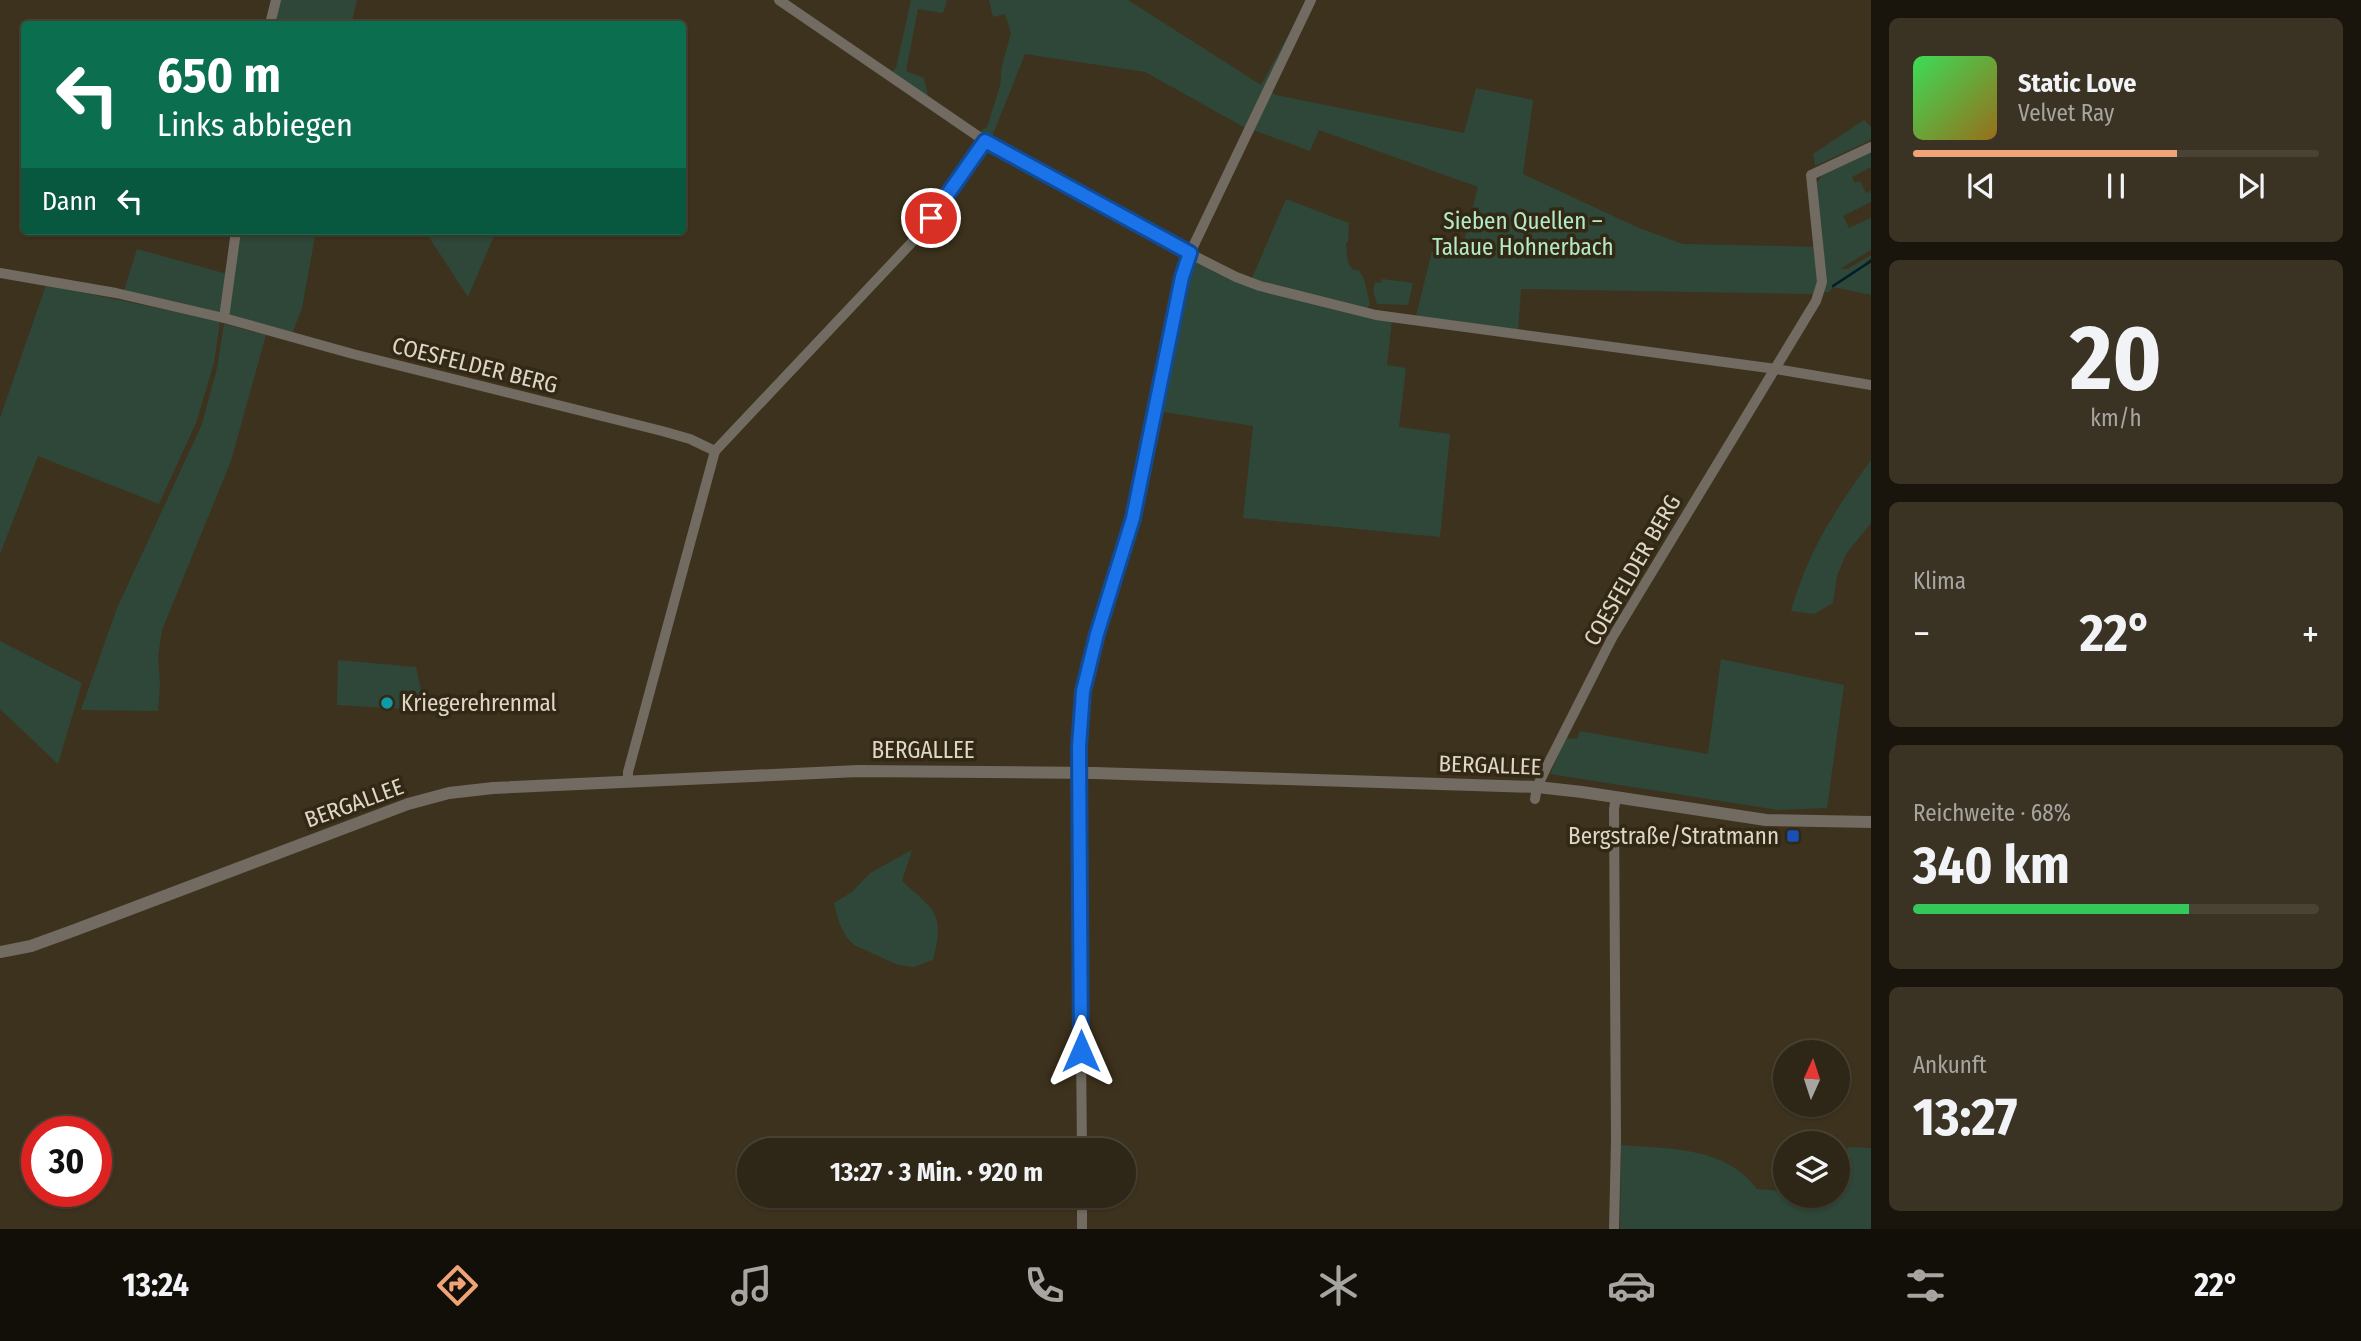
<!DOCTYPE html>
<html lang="de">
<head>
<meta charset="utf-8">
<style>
	:root { --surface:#2e2616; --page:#3a3223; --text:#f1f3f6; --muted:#a7a5a1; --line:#494335; --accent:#efa377 }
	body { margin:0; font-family:"Fira Sans Condensed",sans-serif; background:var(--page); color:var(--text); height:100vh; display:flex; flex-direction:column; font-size:26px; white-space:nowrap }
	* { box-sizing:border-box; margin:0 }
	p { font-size:23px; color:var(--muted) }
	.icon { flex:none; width:38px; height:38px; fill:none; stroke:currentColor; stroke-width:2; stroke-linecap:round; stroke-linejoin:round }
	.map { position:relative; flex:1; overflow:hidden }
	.sheet { display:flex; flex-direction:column; gap:18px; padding:18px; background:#19150c; width:490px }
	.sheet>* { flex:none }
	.banner { position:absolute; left:21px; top:21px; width:665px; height:214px; border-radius:7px; box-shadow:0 2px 5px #0004,0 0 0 2px var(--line); background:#0b6e4f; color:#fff; overflow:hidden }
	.needle { width:46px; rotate:3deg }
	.fabs { position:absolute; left:1773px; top:1040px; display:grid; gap:14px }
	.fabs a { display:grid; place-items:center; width:77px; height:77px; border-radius:50%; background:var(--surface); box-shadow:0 2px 5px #0004,0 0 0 2px var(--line); font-size:35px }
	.speed { position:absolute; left:21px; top:1116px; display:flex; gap:14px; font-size:35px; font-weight:700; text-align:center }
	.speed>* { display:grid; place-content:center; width:91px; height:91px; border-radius:50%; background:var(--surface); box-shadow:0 2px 5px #0004,0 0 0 2px var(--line); line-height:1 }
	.speed .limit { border:10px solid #d22; background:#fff; color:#111 }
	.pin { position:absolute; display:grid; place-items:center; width:60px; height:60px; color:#fff; margin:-30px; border:4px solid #fff; border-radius:50%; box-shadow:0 2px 7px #0007 }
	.me { position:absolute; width:77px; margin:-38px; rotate:0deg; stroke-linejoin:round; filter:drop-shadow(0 0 5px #0008) }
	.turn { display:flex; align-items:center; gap:24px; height:147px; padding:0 21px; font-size:32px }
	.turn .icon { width:91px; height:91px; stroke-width:2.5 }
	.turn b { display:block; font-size:49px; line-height:60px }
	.then { display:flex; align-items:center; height:66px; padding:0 21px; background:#0003; gap:14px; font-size:26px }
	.big { font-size:52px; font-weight:700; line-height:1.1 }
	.sheet .card { flex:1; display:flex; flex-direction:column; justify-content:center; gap:10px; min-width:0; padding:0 24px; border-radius:10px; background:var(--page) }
	.sheet .dial { align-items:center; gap:0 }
	.dial b { font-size:91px; line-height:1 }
	.song { display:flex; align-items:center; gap:21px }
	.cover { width:84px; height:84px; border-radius:10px; background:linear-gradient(135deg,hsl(130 70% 55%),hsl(40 70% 35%)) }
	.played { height:7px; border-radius:4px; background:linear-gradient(90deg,var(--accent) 65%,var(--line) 65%) }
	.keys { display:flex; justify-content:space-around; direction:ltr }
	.heat { display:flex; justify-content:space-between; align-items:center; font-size:38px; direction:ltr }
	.charge { height:10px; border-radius:5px; background:linear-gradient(90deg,#34c759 68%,var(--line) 0) }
	.trip { position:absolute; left:737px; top:1138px; width:399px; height:70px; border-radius:35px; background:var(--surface); box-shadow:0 2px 5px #0004,0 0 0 2px var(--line); font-weight:700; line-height:70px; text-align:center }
	.tab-bar { display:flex; height:112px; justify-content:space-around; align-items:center; background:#120f09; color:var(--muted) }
	.tab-bar .icon { width:49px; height:49px }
	.tab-bar .selected { color:var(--accent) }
	.tab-bar b { font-size:32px; color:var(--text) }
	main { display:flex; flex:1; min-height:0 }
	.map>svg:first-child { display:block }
	.green { fill:#2e4739 }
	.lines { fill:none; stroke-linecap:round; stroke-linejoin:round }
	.stream { stroke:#001e28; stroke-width:2.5 }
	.minor { stroke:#716b61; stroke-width:10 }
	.tertiary { stroke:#716b61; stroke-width:12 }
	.route-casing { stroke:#114b97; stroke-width:18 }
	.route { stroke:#1a73e8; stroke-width:12 }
	.culture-dot { fill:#0f9aa8; stroke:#332813; stroke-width:2.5 }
	.transit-dot { fill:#1a4fb4; stroke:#332813; stroke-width:2.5 }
	.labels { text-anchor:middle; stroke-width:7; stroke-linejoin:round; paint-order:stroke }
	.park-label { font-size:23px; fill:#b2eaca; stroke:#332813 }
	.street-label { font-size:23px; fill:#ddd6c9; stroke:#332813 }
	.poi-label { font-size:23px; fill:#ddd6c9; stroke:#332813; text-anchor:start }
</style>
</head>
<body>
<main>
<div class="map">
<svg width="1871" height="1229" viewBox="0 0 1871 1229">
	<rect width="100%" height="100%" fill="#3d321d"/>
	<g class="green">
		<polygon points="279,0 357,0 352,21 364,24 272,24"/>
		<polygon points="911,0 947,0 943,13 918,9 906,71 924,78 928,95 925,95 892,72 896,68"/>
		<polygon points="989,0 1128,0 1261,85 1297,19 1265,87 1276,95 1464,133 1476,88 1533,100 1523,174 1639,228 1683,244 1821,247 1815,186 1822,175 1871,152 1871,167 1852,177 1855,183 1860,181 1866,193 1871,191 1871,202 1843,216 1849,228 1871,218 1871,250 1840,269 1847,269 1871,255 1871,258 1863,264 1871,260 1871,295 1833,287 1829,292 1810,294 1521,289 1518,332 1416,316 1432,251 1434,252 1436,247 1460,255 1478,187 1319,130 1310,151 1240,125 1145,72 1025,54 991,139 980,131 987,127 1000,86 1002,66 1011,33 1005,14 993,17"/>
		<polygon points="1864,120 1871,127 1871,140 1815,166 1813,154"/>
		<polygon points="1286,199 1349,223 1348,242 1346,243 1348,263 1353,270 1359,270 1364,279 1370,304 1367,309 1266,284 1252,278"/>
		<polygon points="238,231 316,231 302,308 292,334 225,316"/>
		<polygon points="425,231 496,231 468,297"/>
		<polygon points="137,249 227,274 220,313 124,291"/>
		<polygon points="1195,260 1261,291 1392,320 1387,365 1406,368 1399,427 1450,434 1440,537 1243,518 1253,426 1163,412 1192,264"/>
		<polygon points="1382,279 1413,283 1408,305 1377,304 1373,291 1375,282 1381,283"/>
		<polygon points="46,285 220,321 214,363 196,423 159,504 38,456 0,554 0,418"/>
		<polygon points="224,324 266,335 231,461 162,630 158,657 160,686 158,711 81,710 117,608 202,424 217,368"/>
		<path d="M1871,460V523L1846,554L1837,576L1833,603L1814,614L1791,611C1809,549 1834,512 1871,460Z"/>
		<polygon points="0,641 82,683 58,764 0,709"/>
		<polygon points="1721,659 1844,685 1827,808 1778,810 1550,774 1566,738 1577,739 1580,731 1708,754"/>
		<polygon points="338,660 416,667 425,710 337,705"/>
		<path d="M912,850L902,881C934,911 946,912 933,960L914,967L898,965L854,945C841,934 838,919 834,903L852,892L870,873Z"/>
		<path d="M1621,1145C1669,1149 1725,1146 1757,1189L1785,1191V1195H1838V1159L1849,1147L1871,1148V1229H1620Z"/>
	</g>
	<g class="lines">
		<polyline class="stream" points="1833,286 1871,261"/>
		<g class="minor">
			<polyline points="779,0 985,141 1169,243 1236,277 1260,286 1376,315 1776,369 1871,385"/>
			<polyline points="270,24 276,0"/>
			<polyline points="0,273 116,293 224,318 236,231"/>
			<polyline points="224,318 353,354 662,431 690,439 715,451"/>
			<polyline points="628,782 628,772 715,451 917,237 985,141"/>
			<polyline points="1535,799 1537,787 1546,768 1612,638 1816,301 1822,282 1811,175 1871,147"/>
			<path d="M1082,1150L1078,746C1081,662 1111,598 1133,518C1154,440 1167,357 1182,277L1190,253L1311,0"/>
			<polyline points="1082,1195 1082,1229"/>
			<polyline points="1614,1229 1616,1141 1614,809 1616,797"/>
		</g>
		<polyline class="tertiary" points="0,952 31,946 75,930 408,804 449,793 493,788 858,771 1094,773 1537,787 1582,792 1766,820 1871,822"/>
	</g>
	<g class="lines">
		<g class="route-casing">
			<polyline id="route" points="931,218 985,141 1190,253 1182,277 1133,518 1097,634 1083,691 1079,747 1081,1051"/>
		</g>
		<use href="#route" class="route"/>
	</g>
	<circle class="culture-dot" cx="387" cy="703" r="7"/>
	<rect class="transit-dot" x="1786" y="829" width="14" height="14" rx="3.5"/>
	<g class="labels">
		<g class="park-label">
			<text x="1523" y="229">Sieben Quellen –<tspan x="1523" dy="26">Talaue Hohnerbach</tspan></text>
		</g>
		<g class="street-label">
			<text transform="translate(475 365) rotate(14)" y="8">COESFELDER BERG</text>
			<text transform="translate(1632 570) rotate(-60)" y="8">COESFELDER BERG</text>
			<text x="923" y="758">BERGALLEE</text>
			<text transform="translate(1490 765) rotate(2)" y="8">BERGALLEE</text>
			<text transform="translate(354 803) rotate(-20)" y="8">BERGALLEE</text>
		</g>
		<g class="poi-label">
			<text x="401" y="711">Kriegerehrenmal</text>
			<text x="1779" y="844" text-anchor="end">Bergstraße/Stratmann</text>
		</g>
	</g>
</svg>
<div class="fabs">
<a><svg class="needle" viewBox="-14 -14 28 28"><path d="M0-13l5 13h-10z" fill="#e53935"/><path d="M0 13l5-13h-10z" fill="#a7a5a1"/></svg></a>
<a><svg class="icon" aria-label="layers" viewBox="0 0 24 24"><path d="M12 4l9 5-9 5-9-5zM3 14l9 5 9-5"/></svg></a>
</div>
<div class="speed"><div class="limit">30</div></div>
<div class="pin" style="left:931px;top:218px;background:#d93025"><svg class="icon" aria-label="arrive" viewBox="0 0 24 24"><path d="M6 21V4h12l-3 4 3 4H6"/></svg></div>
<svg class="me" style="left:1081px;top:1051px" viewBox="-20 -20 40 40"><path d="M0-17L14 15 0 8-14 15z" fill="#1a73e8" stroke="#fff" stroke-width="4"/></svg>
<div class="trip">13:27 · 3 Min. · 920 m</div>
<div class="banner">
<div class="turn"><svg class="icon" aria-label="left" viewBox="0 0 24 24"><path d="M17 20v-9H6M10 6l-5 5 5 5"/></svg><div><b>650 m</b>Links abbiegen</div></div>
<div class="then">Dann<svg class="icon" aria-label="left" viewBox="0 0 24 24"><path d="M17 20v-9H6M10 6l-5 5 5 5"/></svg></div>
</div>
</div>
<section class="sheet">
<div class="card">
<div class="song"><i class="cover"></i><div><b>Static Love</b><p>Velvet Ray</p></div></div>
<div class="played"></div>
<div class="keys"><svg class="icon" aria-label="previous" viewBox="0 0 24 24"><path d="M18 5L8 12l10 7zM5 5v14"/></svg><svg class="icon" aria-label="pause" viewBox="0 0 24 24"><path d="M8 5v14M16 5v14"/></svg><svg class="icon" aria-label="next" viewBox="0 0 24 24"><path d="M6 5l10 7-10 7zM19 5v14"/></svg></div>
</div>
<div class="card dial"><b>20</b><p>km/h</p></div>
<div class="card"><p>Klima</p>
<div class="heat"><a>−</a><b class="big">22°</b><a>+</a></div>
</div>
<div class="card"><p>Reichweite · 68%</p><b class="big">340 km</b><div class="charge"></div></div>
<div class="card"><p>Ankunft</p><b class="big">13:27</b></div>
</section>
</main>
<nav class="tab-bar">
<b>13:24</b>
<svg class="icon selected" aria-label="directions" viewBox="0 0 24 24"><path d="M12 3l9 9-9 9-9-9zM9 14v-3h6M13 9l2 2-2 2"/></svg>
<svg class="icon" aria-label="music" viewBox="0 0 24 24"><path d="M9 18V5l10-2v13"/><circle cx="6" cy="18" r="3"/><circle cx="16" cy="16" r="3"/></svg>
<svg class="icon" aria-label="phone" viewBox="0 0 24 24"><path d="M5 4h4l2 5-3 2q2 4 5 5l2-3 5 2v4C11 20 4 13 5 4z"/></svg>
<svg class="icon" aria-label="climate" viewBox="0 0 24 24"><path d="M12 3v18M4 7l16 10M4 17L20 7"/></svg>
<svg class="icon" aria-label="car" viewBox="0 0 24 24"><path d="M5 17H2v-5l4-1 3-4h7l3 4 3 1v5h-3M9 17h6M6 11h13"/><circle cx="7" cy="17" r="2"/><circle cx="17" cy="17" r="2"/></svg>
<svg class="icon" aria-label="filters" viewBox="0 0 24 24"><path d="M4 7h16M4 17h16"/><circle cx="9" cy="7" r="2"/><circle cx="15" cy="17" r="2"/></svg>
<b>22°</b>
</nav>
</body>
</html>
